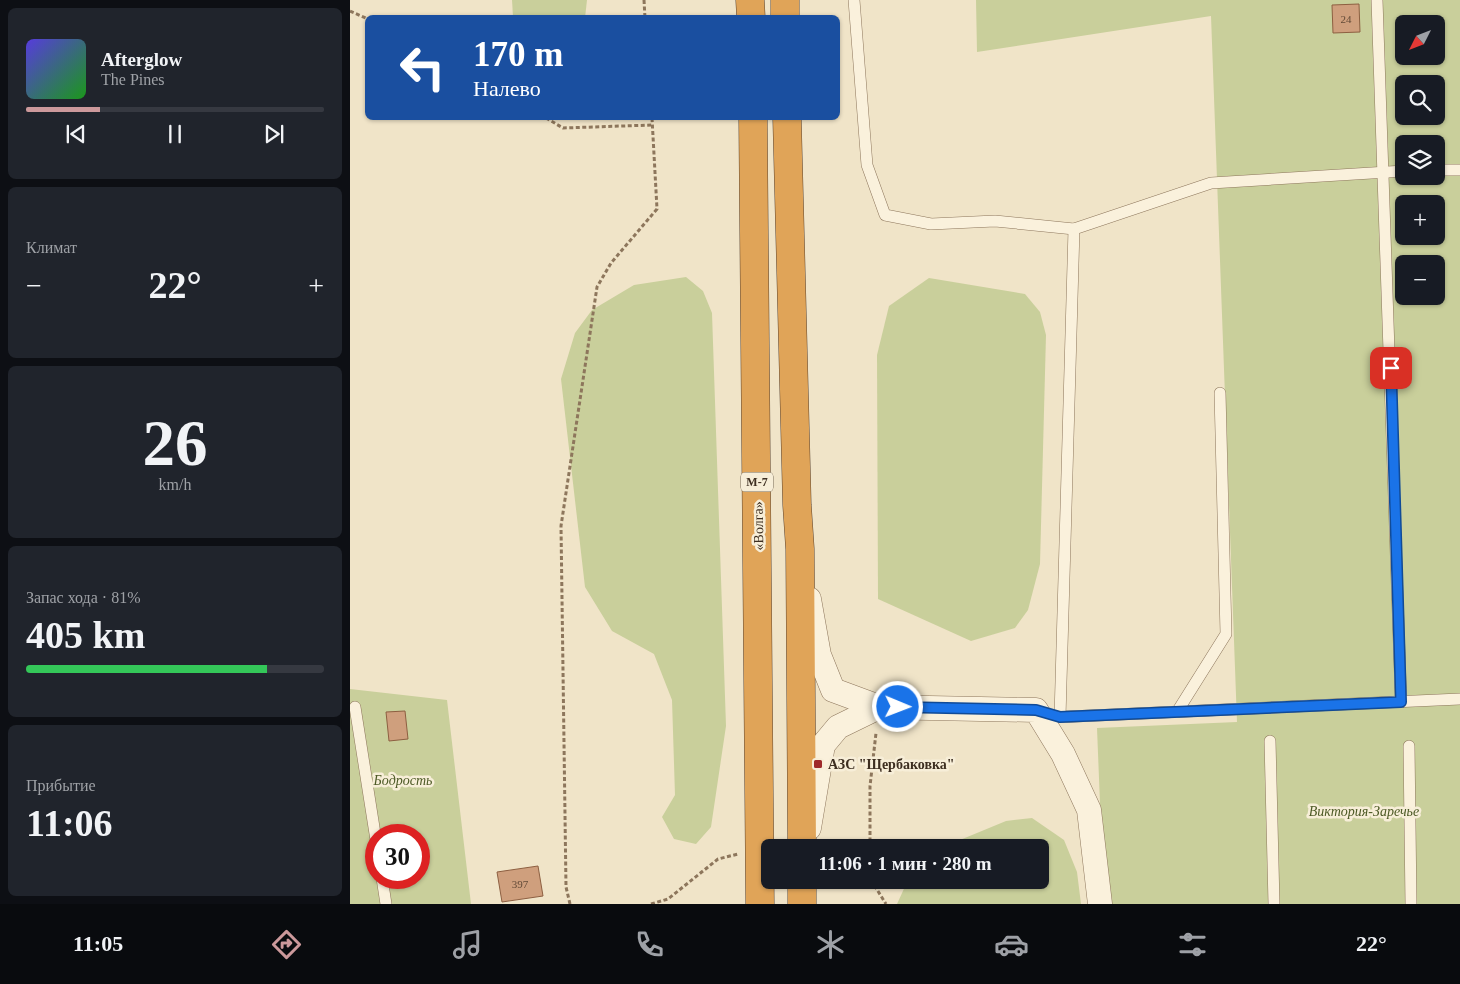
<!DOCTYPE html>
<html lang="ru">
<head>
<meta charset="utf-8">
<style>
	:root { --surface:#171b24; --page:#20242c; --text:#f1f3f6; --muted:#9ea1a6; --line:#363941; --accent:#cc999b }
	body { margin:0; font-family:"Times New Roman",serif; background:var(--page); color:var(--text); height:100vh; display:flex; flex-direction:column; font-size:19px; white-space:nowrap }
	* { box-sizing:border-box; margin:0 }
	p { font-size:16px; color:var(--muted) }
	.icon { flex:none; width:28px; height:28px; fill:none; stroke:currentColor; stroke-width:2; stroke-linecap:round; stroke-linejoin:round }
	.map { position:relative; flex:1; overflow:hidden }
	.side { display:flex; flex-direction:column; gap:8px; padding:8px; background:#0d0f14; width:350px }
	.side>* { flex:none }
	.top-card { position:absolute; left:15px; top:15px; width:475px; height:105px; border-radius:8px; box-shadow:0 1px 4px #0004; background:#1a4fa0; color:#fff; overflow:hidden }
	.needle { width:32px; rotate:228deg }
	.fabs { position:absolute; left:1045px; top:15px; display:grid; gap:10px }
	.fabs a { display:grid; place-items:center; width:50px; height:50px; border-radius:8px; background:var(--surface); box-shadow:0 1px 4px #0004; font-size:25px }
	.speed { position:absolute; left:15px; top:824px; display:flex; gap:10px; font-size:25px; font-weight:700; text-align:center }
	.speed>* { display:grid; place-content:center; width:65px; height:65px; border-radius:50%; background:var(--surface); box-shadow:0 1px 4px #0004; line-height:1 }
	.speed .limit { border:8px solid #d22; background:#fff; color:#111 }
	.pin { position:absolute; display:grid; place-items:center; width:42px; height:42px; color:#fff; margin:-21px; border-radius:10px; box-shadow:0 2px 8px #0006 }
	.me { position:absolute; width:55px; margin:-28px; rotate:91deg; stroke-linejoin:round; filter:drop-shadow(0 0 4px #0008) }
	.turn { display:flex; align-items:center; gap:18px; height:105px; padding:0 25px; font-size:22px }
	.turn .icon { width:65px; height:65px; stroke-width:2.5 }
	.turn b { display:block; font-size:35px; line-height:42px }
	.big { font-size:38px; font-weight:700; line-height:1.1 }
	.side .widget { flex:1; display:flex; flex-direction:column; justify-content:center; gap:8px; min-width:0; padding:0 18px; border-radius:8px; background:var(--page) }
	.side .dial { align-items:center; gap:0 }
	.dial b { font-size:65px; line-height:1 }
	.song { display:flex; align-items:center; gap:15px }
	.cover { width:60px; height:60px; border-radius:8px; background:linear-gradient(135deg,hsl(250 70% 55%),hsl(120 70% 35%)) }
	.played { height:5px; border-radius:2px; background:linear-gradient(90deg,var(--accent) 25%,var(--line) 25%) }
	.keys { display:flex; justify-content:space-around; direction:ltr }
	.heat { display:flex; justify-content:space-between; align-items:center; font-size:28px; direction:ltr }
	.charge { height:8px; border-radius:4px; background:linear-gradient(90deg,#34c759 81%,var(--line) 0) }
	.trip { position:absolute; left:411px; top:839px; width:288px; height:50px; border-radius:8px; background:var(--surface); box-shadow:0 1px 4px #0004; font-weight:700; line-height:50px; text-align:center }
	.menu { display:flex; height:80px; justify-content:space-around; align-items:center; background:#090b0e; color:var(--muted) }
	.menu .icon { width:35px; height:35px }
	.menu .selected { color:var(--accent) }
	.menu b { font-size:22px; color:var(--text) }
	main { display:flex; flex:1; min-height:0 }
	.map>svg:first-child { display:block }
	.green { fill:#c9cf9b; fill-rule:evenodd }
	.building { fill:#cf9f7d; stroke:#8d5f41 }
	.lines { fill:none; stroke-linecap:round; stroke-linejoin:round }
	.lane-casing { stroke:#8d765c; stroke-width:12 }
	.street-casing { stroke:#8d765c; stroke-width:25 }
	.highway-casing { stroke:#5b4430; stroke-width:29 }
	.path { stroke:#8d765c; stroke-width:3; stroke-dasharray:4 2.5; stroke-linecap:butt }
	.lane { stroke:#faf1dc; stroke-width:11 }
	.street { stroke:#faf1dc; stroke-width:24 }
	.highway { stroke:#e0a458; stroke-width:28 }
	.route-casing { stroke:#114b97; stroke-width:12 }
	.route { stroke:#1a73e8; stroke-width:9 }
	.poi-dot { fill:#9e2a2b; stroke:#f7eed8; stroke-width:2 }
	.labels { text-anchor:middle; stroke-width:5; stroke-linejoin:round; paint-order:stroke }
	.number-label { font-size:11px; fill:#624a37 }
	.shield { fill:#f7eed8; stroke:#756857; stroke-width:1 }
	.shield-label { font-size:12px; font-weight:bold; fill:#3d2e20 }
	.street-label { font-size:14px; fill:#3d2e20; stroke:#f7eed8 }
	.poi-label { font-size:14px; font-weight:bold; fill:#3d2e20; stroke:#f7eed8; text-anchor:start }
	.park-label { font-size:14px; font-style:italic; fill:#4d5a26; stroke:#f7eed8 }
</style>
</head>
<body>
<main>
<section class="side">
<div class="widget">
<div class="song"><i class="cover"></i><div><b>Afterglow</b><p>The Pines</p></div></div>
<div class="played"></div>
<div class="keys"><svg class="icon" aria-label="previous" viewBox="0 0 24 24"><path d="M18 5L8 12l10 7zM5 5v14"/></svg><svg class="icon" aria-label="pause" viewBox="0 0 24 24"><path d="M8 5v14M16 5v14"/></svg><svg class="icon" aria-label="next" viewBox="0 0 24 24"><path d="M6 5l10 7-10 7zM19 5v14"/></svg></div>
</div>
<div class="widget"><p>Климат</p>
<div class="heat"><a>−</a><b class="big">22°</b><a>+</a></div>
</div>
<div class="widget dial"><b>26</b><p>km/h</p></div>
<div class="widget"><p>Запас хода · 81%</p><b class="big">405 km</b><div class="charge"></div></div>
<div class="widget"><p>Прибытие</p><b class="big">11:06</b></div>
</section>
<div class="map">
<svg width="1110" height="904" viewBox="0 0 1110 904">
	<rect width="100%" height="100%" fill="#f0e4c8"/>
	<g class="green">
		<polygon points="162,0 237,0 235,18 163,17"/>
		<path d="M626,0H1110V904H754L747,728L887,722L861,16L627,52ZM1054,24H1086V56H1054ZM1054,84H1086V116H1054ZM1054,144H1086V176H1054ZM1054,204H1086V236H1054ZM1054,264H1086V296H1054Z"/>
		<polygon points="336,277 353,291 362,313 376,726 361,827 346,844 324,839 312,817 325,795 322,700 304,654 262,631 235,587 211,379 225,333 242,310 284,285"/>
		<polygon points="579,278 675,294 690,312 696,335 690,564 678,610 665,628 621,641 528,599 527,355 539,306"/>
		<path d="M0,689L97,700L121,904H0ZM26,835H69V878H26Z"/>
		<polygon points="682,818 714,840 727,872 731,904 547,904 558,880 690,880 690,848 593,847 656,821"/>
	</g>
	<g class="building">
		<polygon points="1009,4 1010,32 983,33 982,5"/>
		<polygon points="55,711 58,739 39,741 36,712"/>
		<polygon points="188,866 193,896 152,902 147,872"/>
	</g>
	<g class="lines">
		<g class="lane-casing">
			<g id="lane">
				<polyline points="504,0 517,165 535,215 581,224 645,221 724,229"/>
				<polyline points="1027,0 1051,702"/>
				<polyline points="1086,170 1110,170"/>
				<polyline points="5,707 26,840"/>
				<polyline points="827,712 876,634 870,393"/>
				<polyline points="705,715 710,717 1110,699"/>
				<polyline points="710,717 724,229 861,183 1054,171"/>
				<polyline points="920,741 924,904"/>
				<polyline points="1059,746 1061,904"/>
				<polyline points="32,878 36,904"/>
			</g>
		</g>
		<g class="street-casing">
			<g id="street">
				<polyline points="459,599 469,655 483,690 529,707 686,710 713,754 739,810 750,904"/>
				<polyline points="459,828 473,745 488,727 529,707"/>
			</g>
		</g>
		<g class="highway-casing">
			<g id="highway">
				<polyline points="400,0 401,18"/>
				<polyline points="435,0 435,18"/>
				<polyline points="403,118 410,904"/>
				<polyline points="437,118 447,505 450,549 452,848"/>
				<polyline points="452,880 452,904"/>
			</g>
		</g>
		<g class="path">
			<polyline points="294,0 295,18"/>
			<polyline points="0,11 18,19"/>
			<polyline points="196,118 213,128 302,125"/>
			<polyline points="520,848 520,786 526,733"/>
			<polyline points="521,880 536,904"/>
			<polyline points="220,904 216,887 211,526 247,287 261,263 307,209 302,118"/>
			<polyline points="301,904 318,899 368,859 388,854"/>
		</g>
		<use href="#lane" class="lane"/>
		<use href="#street" class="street"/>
		<use href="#highway" class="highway"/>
	</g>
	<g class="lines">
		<g class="route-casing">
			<polyline id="route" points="548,707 686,710 710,717 1051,702 1041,368"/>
		</g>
		<use href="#route" class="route"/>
	</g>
	<rect class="poi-dot" x="463" y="759" width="10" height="10" rx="2.5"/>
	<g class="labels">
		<g class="number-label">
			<text x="996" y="23">24</text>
			<text x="170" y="888">397</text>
		</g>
		<rect class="shield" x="391" y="472.5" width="32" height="19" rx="4"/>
		<g class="shield-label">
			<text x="407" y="486">М-7</text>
		</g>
		<g class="street-label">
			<text transform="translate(408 526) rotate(-91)" y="5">«Волга»</text>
		</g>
		<g class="poi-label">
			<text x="478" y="769">АЗС "Щербаковка"</text>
		</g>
		<g class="park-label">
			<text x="53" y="785">Бодрость</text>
			<text x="1014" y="816">Виктория-Заречье</text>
		</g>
	</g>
</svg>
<div class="fabs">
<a><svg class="needle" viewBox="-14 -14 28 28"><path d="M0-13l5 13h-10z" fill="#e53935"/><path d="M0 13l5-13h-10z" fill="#9ea1a6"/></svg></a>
<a><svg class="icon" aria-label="search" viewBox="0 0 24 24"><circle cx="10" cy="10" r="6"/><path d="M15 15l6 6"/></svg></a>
<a><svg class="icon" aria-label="layers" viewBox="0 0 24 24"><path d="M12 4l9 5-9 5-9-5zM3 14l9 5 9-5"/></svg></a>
<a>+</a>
<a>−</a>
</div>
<div class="speed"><div class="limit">30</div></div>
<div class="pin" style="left:1041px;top:368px;background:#d93025"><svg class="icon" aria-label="arrive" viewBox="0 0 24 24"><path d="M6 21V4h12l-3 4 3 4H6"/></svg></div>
<svg class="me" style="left:548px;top:707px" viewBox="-20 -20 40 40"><circle r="17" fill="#1a73e8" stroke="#fff" stroke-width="3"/><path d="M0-11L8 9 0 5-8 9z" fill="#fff"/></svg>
<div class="trip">11:06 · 1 мин · 280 m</div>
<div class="top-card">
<div class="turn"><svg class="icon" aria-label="left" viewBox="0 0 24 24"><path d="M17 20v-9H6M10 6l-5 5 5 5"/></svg><div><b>170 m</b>Налево</div></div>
</div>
</div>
</main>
<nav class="menu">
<b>11:05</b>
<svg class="icon selected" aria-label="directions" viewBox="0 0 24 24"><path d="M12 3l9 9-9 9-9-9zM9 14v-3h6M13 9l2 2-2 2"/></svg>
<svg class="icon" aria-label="music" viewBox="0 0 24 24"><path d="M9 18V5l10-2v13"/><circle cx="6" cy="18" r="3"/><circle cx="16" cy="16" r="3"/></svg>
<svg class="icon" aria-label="phone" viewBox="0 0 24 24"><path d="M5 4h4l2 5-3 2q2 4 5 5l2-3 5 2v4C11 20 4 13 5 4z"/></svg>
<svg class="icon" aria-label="climate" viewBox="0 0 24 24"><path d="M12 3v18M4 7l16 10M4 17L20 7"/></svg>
<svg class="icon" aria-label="car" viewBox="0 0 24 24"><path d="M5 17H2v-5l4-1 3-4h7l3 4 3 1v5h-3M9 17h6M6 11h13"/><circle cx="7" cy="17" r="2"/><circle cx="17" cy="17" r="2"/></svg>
<svg class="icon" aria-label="filters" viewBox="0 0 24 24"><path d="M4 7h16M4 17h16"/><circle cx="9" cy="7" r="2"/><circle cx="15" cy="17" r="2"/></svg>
<b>22°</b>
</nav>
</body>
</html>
